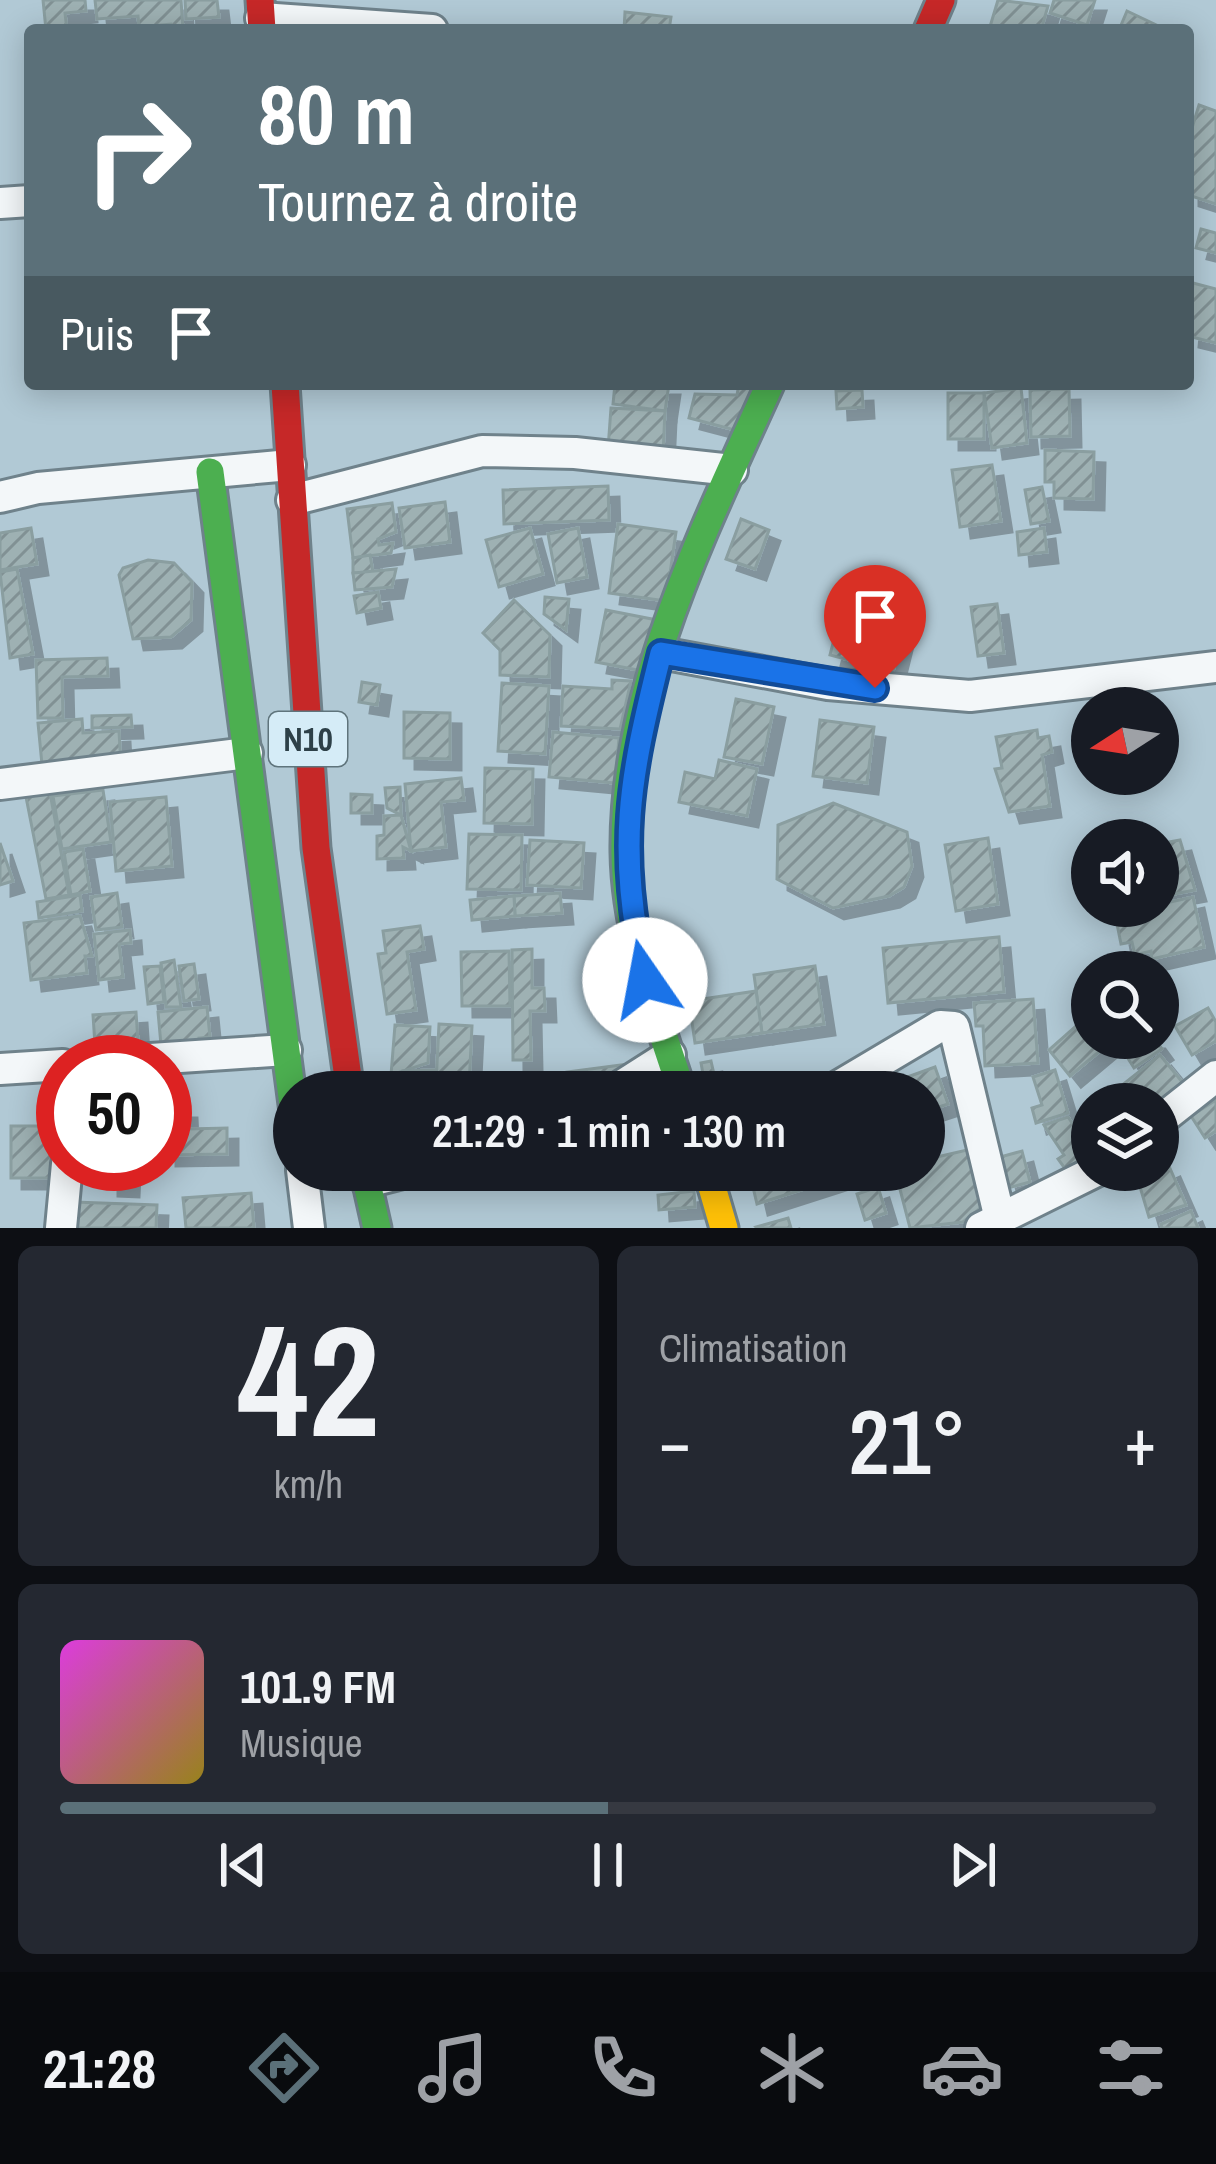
<!DOCTYPE html>
<html lang="fr">
<head>
<meta charset="utf-8">
<style>
	:root { --surface:#171b24; --page:#242831; --text:#f1f3f6; --muted:#9ea1a6; --line:#363941; --accent:#5b7079 }
	body { margin:0; font-family:"Archivo Narrow",sans-serif; background:var(--page); color:var(--text); height:100vh; display:flex; flex-direction:column; font-size:45px; white-space:nowrap }
	* { box-sizing:border-box; margin:0 }
	p { font-size:39px; color:var(--muted) }
	.icon { flex:none; width:66px; height:66px; fill:none; stroke:currentColor; stroke-width:2; stroke-linecap:round; stroke-linejoin:round }
	.map { position:relative; height:1228px; overflow:hidden }
	.details { display:flex; flex-direction:column; gap:18px; padding:18px; background:#0d0f14; flex:1 }
	.details>* { flex:none }
	.banner { position:absolute; left:24px; top:24px; width:1170px; height:366px; border-radius:12px; box-shadow:0 6px 30px #0003; background:#5b7079; color:#fff; overflow:hidden }
	.needle { width:78px; rotate:258deg }
	.controls { position:absolute; left:1071px; top:687px; display:grid; gap:24px }
	.controls a { display:grid; place-items:center; width:108px; height:108px; border-radius:50%; background:var(--surface); box-shadow:0 6px 30px #0003; font-size:60px }
	.speed { position:absolute; left:36px; top:1035px; display:flex; gap:24px; font-size:60px; font-weight:700; text-align:center }
	.speed>* { display:grid; place-content:center; width:156px; height:156px; border-radius:50%; background:var(--surface); box-shadow:0 6px 30px #0003; line-height:1 }
	.speed .limit { border:18px solid #d22; background:#fff; color:#111 }
	.pin { position:absolute; display:grid; place-items:center; width:102px; height:102px; color:#fff; margin:-123px -51px; border-radius:50% 50% 50% 0; rotate:-45deg; box-shadow:0 0 12px #0007 }
	.pin .icon { rotate:45deg }
	.me { position:absolute; width:132px; margin:-66px; rotate:348deg; stroke-linejoin:round; filter:drop-shadow(0 0 9px #0008) }
	.turn { display:flex; align-items:center; gap:42px; height:252px; padding:0 36px; font-size:54px }
	.turn .icon { width:156px; height:156px; stroke-width:2.5 }
	.turn b { display:block; font-size:84px; line-height:102px }
	.then { display:flex; align-items:center; height:114px; padding:0 36px; background:#0003; gap:24px; font-size:45px }
	.big { font-size:90px; font-weight:600; line-height:1.1 }
	.details .tile { flex:1; display:flex; flex-direction:column; justify-content:center; gap:18px; min-width:0; padding:0 42px; border-radius:18px; background:var(--page) }
	.details .dial { align-items:center; gap:0 }
	.dial b { font-size:156px; line-height:1 }
	.song { display:flex; align-items:center; gap:36px }
	.cover { width:144px; height:144px; border-radius:18px; background:linear-gradient(135deg,hsl(300 70% 55%),hsl(50 70% 35%)) }
	.played { height:12px; border-radius:6px; background:linear-gradient(90deg,var(--accent) 50%,var(--line) 50%) }
	.keys { display:flex; justify-content:space-around; direction:ltr }
	.heat { display:flex; justify-content:space-between; align-items:center; font-size:66px; direction:ltr }
	.details .tiles { flex:1; display:grid; gap:18px; grid-template-columns:1fr 1fr }
	.tile:last-child { grid-column:span 2 }
	.trip { position:absolute; left:273px; top:1071px; width:672px; height:120px; border-radius:60px; background:var(--surface); box-shadow:0 6px 30px #0003; font-weight:600; line-height:120px; text-align:center }
	.tab-bar { display:flex; height:192px; justify-content:space-around; align-items:center; background:#090b0e; color:var(--muted) }
	.tab-bar .icon { width:84px; height:84px }
	.tab-bar .on { color:var(--accent) }
	.tab-bar b { font-size:54px; color:var(--text) }
	.map>svg:first-child { display:block }
	.building { fill:url(#building-hatch); stroke:#8a9ea0; stroke-width:3; filter:url(#shadow) }
	.lines { fill:none; stroke-linecap:round; stroke-linejoin:round }
	.street-casing { stroke:#6f828b; stroke-width:36 }
	.fast-casing { stroke:#6f828b; stroke-width:33 }
	.slow-casing { stroke:#6f828b; stroke-width:33 }
	.jam-casing { stroke:#6f828b; stroke-width:33 }
	.street { stroke:#f3f7f9; stroke-width:30 }
	.fast { stroke:#4caf50; stroke-width:27 }
	.slow { stroke:#ffc107; stroke-width:27 }
	.jam { stroke:#c62828; stroke-width:27 }
	.route-casing { stroke:#114b97; stroke-width:30 }
	.route { stroke:#1a73e8; stroke-width:21 }
	.labels { text-anchor:middle; stroke-width:9; stroke-linejoin:round; paint-order:stroke }
	.shield { fill:#d5ecf7; stroke:#5f747c; stroke-width:3 }
	.shield-label { font-size:33px; font-weight:bold; fill:#2d4048 }
</style>
</head>
<body>
<div class="map">
<svg width="1216" height="1228" viewBox="0 0 1216 1228">
	<defs>
		<pattern id="building-hatch" width="6" height="6" patternUnits="userSpaceOnUse" patternTransform="scale(3)"><rect width="6" height="6" fill="#9eb1b3"/><path d="M-1 1l2-2M0 6l6-6M5 7l2-2" fill="none" stroke="#819194"/></pattern>
		<filter id="shadow"><feDropShadow dx="11" dy="11" stdDeviation="0" flood-color="#0004"/></filter>
	</defs>
	<rect width="100%" height="100%" fill="#b1c9d5"/>
	<g class="building">
		<polygon points="43,0 85,0 86,11 65,13 67,30 46,30"/>
		<polygon points="95,0 181,0 183,30 172,30 171,24 139,27 138,16 97,19"/>
		<polygon points="185,0 217,0 219,17 186,19"/>
		<polygon points="998,0 1048,6 1041,30 989,30"/>
		<polygon points="1054,0 1095,0 1087,25 1050,13"/>
		<polygon points="1127,11 1167,30 1119,30"/>
		<polygon points="625,12 671,17 669,30 624,30"/>
		<polygon points="1199,105 1216,111 1216,204 1188,195 1188,141"/>
		<polygon points="1201,229 1216,233 1216,253 1196,248"/>
		<polygon points="1193,283 1216,289 1216,343 1188,336"/>
		<polygon points="615,384 669,384 665,411 613,404"/>
		<polygon points="739,384 758,384 746,433 689,418 695,394 737,395"/>
		<polygon points="1021,388 1027,443 992,448 984,393"/>
		<polygon points="1069,389 1070,436 1031,437 1030,390"/>
		<polygon points="862,390 863,407 837,409 836,391"/>
		<rect x="948" y="393" width="36" height="46"/>
		<polygon points="611,408 665,411 663,454 608,449"/>
		<polygon points="1045,450 1094,452 1093,499 1054,498 1054,482 1045,482"/>
		<polygon points="992,465 1001,521 960,527 952,470"/>
		<polygon points="608,486 609,520 504,524 503,490"/>
		<polygon points="1042,487 1049,521 1031,524 1025,490"/>
		<polygon points="445,502 450,542 405,548 399,508"/>
		<polygon points="392,503 396,532 378,539 379,545 393,543 391,553 353,558 347,509"/>
		<polygon points="741,519 769,530 755,569 726,559"/>
		<polygon points="618,524 676,532 666,601 609,593"/>
		<polygon points="31,528 37,564 0,570 0,533"/>
		<polygon points="530,528 543,574 499,587 486,540"/>
		<polygon points="578,528 587,577 557,583 548,534"/>
		<polygon points="1044,528 1047,552 1019,555 1017,532"/>
		<polygon points="370,555 373,572 353,573 353,558"/>
		<polygon points="148,560 174,563 192,582 191,620 171,637 133,639 119,575 123,568"/>
		<polygon points="17,569 33,654 10,658 0,572"/>
		<polygon points="396,569 392,587 355,590 353,573"/>
		<polygon points="847,588 910,603 893,672 830,655"/>
		<polygon points="378,592 381,608 357,613 354,596"/>
		<polygon points="545,597 569,599 566,630 544,614"/>
		<polygon points="514,600 550,635 549,677 500,675 500,650 483,633"/>
		<polygon points="997,604 1004,653 978,656 971,607"/>
		<polygon points="606,610 657,620 648,672 596,662"/>
		<polygon points="107,658 108,676 62,677 63,718 38,718 36,660"/>
		<polygon points="612,680 631,681 620,729 561,726 563,686 612,689"/>
		<polygon points="362,682 380,685 377,705 359,702"/>
		<polygon points="502,683 549,686 545,754 498,751"/>
		<polygon points="736,699 774,707 762,764 724,757"/>
		<polygon points="404,712 450,713 450,759 404,758"/>
		<polygon points="131,715 132,727 92,728 92,716"/>
		<polygon points="82,719 83,733 119,731 121,766 43,775 38,723"/>
		<polygon points="820,720 874,727 867,783 813,776"/>
		<polygon points="1037,730 1038,738 1049,736 1052,752 1042,755 1050,806 1009,812 995,769 1002,768 996,737"/>
		<polygon points="553,732 619,738 615,783 549,777"/>
		<polygon points="719,760 757,769 747,816 679,802 685,772 715,779"/>
		<polygon points="485,768 533,769 532,824 484,823"/>
		<polygon points="461,778 464,800 441,802 446,847 411,851 405,784"/>
		<polygon points="400,787 401,815 387,808 385,788"/>
		<polygon points="103,790 111,842 62,849 53,796"/>
		<polygon points="50,793 69,895 46,899 26,797"/>
		<polygon points="351,794 372,795 372,813 351,813"/>
		<polygon points="166,797 172,866 116,871 110,802"/>
		<polygon points="833,803 907,832 912,866 904,887 889,896 833,908 777,879 778,825"/>
		<polygon points="401,815 411,851 403,847 404,858 377,859 377,836 384,835 384,816"/>
		<polygon points="469,834 522,835 521,890 467,889"/>
		<polygon points="988,838 998,904 956,911 945,845"/>
		<polygon points="530,840 584,843 581,888 527,885"/>
		<polygon points="1180,840 1195,890 1159,897 1158,844"/>
		<polygon points="0,843 13,881 0,885"/>
		<polygon points="83,849 90,891 71,895 64,852"/>
		<polygon points="117,893 122,927 96,930 91,897"/>
		<polygon points="560,893 562,913 515,916 514,896"/>
		<polygon points="80,895 82,911 39,918 37,902"/>
		<polygon points="514,896 515,916 472,920 470,900"/>
		<polygon points="1193,897 1204,947 1152,959 1151,951 1135,955 1132,942 1121,944 1115,914"/>
		<polygon points="80,916 92,956 85,956 87,973 31,980 24,923"/>
		<polygon points="420,926 424,949 407,952 416,1010 387,1014 378,954 386,953 383,931"/>
		<polygon points="130,930 131,943 119,944 123,977 99,980 94,934"/>
		<polygon points="999,937 1004,992 888,1003 883,948"/>
		<polygon points="532,949 532,988 544,988 545,1011 530,1011 531,1060 513,1060 512,950"/>
		<polygon points="509,951 510,1006 462,1006 461,952"/>
		<polygon points="174,960 181,1007 166,1007 161,963"/>
		<polygon points="194,964 199,999 184,1001 179,966"/>
		<polygon points="160,966 164,1002 148,1004 144,967"/>
		<polygon points="815,966 824,1024 762,1033 754,975"/>
		<polygon points="756,991 762,1033 695,1043 689,1001"/>
		<polygon points="1033,999 1038,1063 985,1066 983,1026 976,1026 974,1003"/>
		<polygon points="207,1007 210,1037 199,1038 200,1054 162,1056 158,1012"/>
		<polygon points="1208,1008 1216,1022 1216,1041 1192,1055 1175,1026"/>
		<polygon points="136,1012 139,1057 96,1060 93,1015"/>
		<polygon points="1084,1019 1092,1038 1107,1045 1070,1076 1049,1050"/>
		<polygon points="439,1024 472,1026 469,1086 436,1084"/>
		<polygon points="395,1025 430,1027 428,1063 391,1075"/>
		<polygon points="1138,1038 1154,1038 1162,1049 1134,1068 1122,1049"/>
		<polygon points="1160,1055 1188,1089 1158,1104 1135,1104 1121,1086"/>
		<polygon points="711,1061 716,1083 705,1085 701,1063"/>
		<polygon points="629,1064 632,1084 570,1092 567,1072"/>
		<polygon points="935,1067 948,1104 924,1112 924,1092 894,1092 891,1083"/>
		<polygon points="435,1070 433,1087 404,1086 403,1071"/>
		<polygon points="1055,1070 1068,1113 1036,1123 1032,1108 1042,1105 1033,1077"/>
		<polygon points="433,1087 469,1086 488,1087 488,1092 433,1092"/>
		<polygon points="1216,1100 1216,1131 1205,1138 1191,1116"/>
		<polygon points="165,1107 186,1107 187,1129 227,1128 227,1154 165,1155"/>
		<polygon points="1068,1117 1092,1152 1092,1163 1071,1177 1058,1159 1064,1155 1044,1125"/>
		<rect x="11" y="1126" width="47" height="52"/>
		<polygon points="967,1150 983,1206 963,1222 910,1228 895,1170 924,1170 924,1160"/>
		<polygon points="1022,1151 1030,1182 1008,1188 1000,1157"/>
		<polygon points="107,1164 129,1164 128,1186 107,1185"/>
		<polygon points="1169,1166 1186,1205 1149,1217 1138,1180"/>
		<polygon points="749,1170 863,1170 757,1204"/>
		<polygon points="878,1187 886,1213 865,1220 857,1194"/>
		<polygon points="694,1191 695,1207 659,1210 658,1195"/>
		<polygon points="251,1193 254,1228 186,1228 183,1198"/>
		<polygon points="73,1202 157,1205 156,1228 72,1228"/>
		<polygon points="1191,1211 1198,1228 1162,1228 1161,1224"/>
		<polygon points="788,1218 791,1228 757,1228 756,1227"/>
	</g>
	<g class="lines">
		<g class="street-casing">
			<g id="street">
				<polyline points="261,18 432,30"/>
				<polyline points="0,203 30,201"/>
				<polyline points="0,497 38,488 290,465"/>
				<polyline points="292,500 482,451 575,453 732,470"/>
				<polyline points="661,653 828,684 970,696 1216,667"/>
				<polyline points="0,784 247,753"/>
				<polyline points="105,1062 286,1050"/>
				<polyline points="0,1069 63,1065"/>
				<polyline points="612,1092 670,1055"/>
				<polyline points="829,1092 940,1026 954,1027 1000,1219"/>
				<polyline points="1158,1122 1216,1076"/>
				<polyline points="302,1170 309,1228"/>
				<polyline points="367,1182 414,1170"/>
				<polyline points="61,1228 67,1164"/>
				<polyline points="981,1228 1098,1170"/>
			</g>
		</g>
		<g class="fast-casing">
			<g id="fast">
				<polyline points="210,472 294,1112"/>
				<path d="M682,1092C657,1015 626,934 625,852C623,688 704,531 770,384"/>
				<polyline points="364,1170 377,1228"/>
			</g>
		</g>
		<g class="slow-casing">
			<polyline id="slow" points="707,1170 724,1228"/>
		</g>
		<g class="jam-casing">
			<g id="jam">
				<polyline points="260,0 262,30"/>
				<polyline points="928,30 941,0"/>
				<polyline points="285,384 316,848 350,1092"/>
			</g>
		</g>
		<use href="#street" class="street"/>
		<use href="#fast" class="fast"/>
		<use href="#slow" class="slow"/>
		<use href="#jam" class="jam"/>
	</g>
	<g class="lines">
		<g class="route-casing">
			<path id="route" d="M645,980C617,845 628,784 661,653L875,688"/>
		</g>
		<use href="#route" class="route"/>
	</g>
	<g class="labels">
		<rect class="shield" x="269" y="712" width="78" height="54" rx="9"/>
		<g class="shield-label">
			<text x="308" y="751">N10</text>
		</g>
	</g>
</svg>
<div class="controls">
<a><svg class="needle" viewBox="-14 -14 28 28"><path d="M0-13l5 13h-10z" fill="#e53935"/><path d="M0 13l5-13h-10z" fill="#9ea1a6"/></svg></a>
<a><svg class="icon" aria-label="sound" viewBox="0 0 24 24"><path d="M4 9h4l5-4v14l-5-4H4zM17 9q2 3 0 6"/></svg></a>
<a><svg class="icon" aria-label="search" viewBox="0 0 24 24"><circle cx="10" cy="10" r="6"/><path d="M15 15l6 6"/></svg></a>
<a><svg class="icon" aria-label="layers" viewBox="0 0 24 24"><path d="M12 4l9 5-9 5-9-5zM3 14l9 5 9-5"/></svg></a>
</div>
<div class="speed"><div class="limit">50</div></div>
<div class="pin" style="left:875px;top:688px;background:#d93025"><svg class="icon" aria-label="arrive" viewBox="0 0 24 24"><path d="M6 21V4h12l-3 4 3 4H6"/></svg></div>
<svg class="me" style="left:645px;top:980px" viewBox="-20 -20 40 40"><circle r="19" fill="#fff"/><path d="M0-13L10 11 0 6-10 11z" fill="#1a73e8"/></svg>
<div class="trip">21:29 · 1 min · 130 m</div>
<div class="banner">
<div class="turn"><svg class="icon" aria-label="right" viewBox="0 0 24 24"><path d="M7 20v-9h11M14 6l5 5-5 5"/></svg><div><b>80 m</b>Tournez à droite</div></div>
<div class="then">Puis<svg class="icon" aria-label="arrive" viewBox="0 0 24 24"><path d="M6 21V4h12l-3 4 3 4H6"/></svg></div>
</div>
</div>
<section class="details">
<div class="tiles">
<div class="tile dial"><b>42</b><p>km/h</p></div>
<div class="tile"><p>Climatisation</p>
<div class="heat"><a>−</a><b class="big">21°</b><a>+</a></div>
</div>
<div class="tile">
<div class="song"><i class="cover"></i><div><b>101.9 FM</b><p>Musique</p></div></div>
<div class="played"></div>
<div class="keys"><svg class="icon" aria-label="previous" viewBox="0 0 24 24"><path d="M18 5L8 12l10 7zM5 5v14"/></svg><svg class="icon" aria-label="pause" viewBox="0 0 24 24"><path d="M8 5v14M16 5v14"/></svg><svg class="icon" aria-label="next" viewBox="0 0 24 24"><path d="M6 5l10 7-10 7zM19 5v14"/></svg></div>
</div>
</div>
</section>
<nav class="tab-bar">
<b>21:28</b>
<svg class="icon on" aria-label="directions" viewBox="0 0 24 24"><path d="M12 3l9 9-9 9-9-9zM9 14v-3h6M13 9l2 2-2 2"/></svg>
<svg class="icon" aria-label="music" viewBox="0 0 24 24"><path d="M9 18V5l10-2v13"/><circle cx="6" cy="18" r="3"/><circle cx="16" cy="16" r="3"/></svg>
<svg class="icon" aria-label="phone" viewBox="0 0 24 24"><path d="M5 4h4l2 5-3 2q2 4 5 5l2-3 5 2v4C11 20 4 13 5 4z"/></svg>
<svg class="icon" aria-label="climate" viewBox="0 0 24 24"><path d="M12 3v18M4 7l16 10M4 17L20 7"/></svg>
<svg class="icon" aria-label="car" viewBox="0 0 24 24"><path d="M5 17H2v-5l4-1 3-4h7l3 4 3 1v5h-3M9 17h6M6 11h13"/><circle cx="7" cy="17" r="2"/><circle cx="17" cy="17" r="2"/></svg>
<svg class="icon" aria-label="filters" viewBox="0 0 24 24"><path d="M4 7h16M4 17h16"/><circle cx="9" cy="7" r="2"/><circle cx="15" cy="17" r="2"/></svg>
</nav>
</body>
</html>
